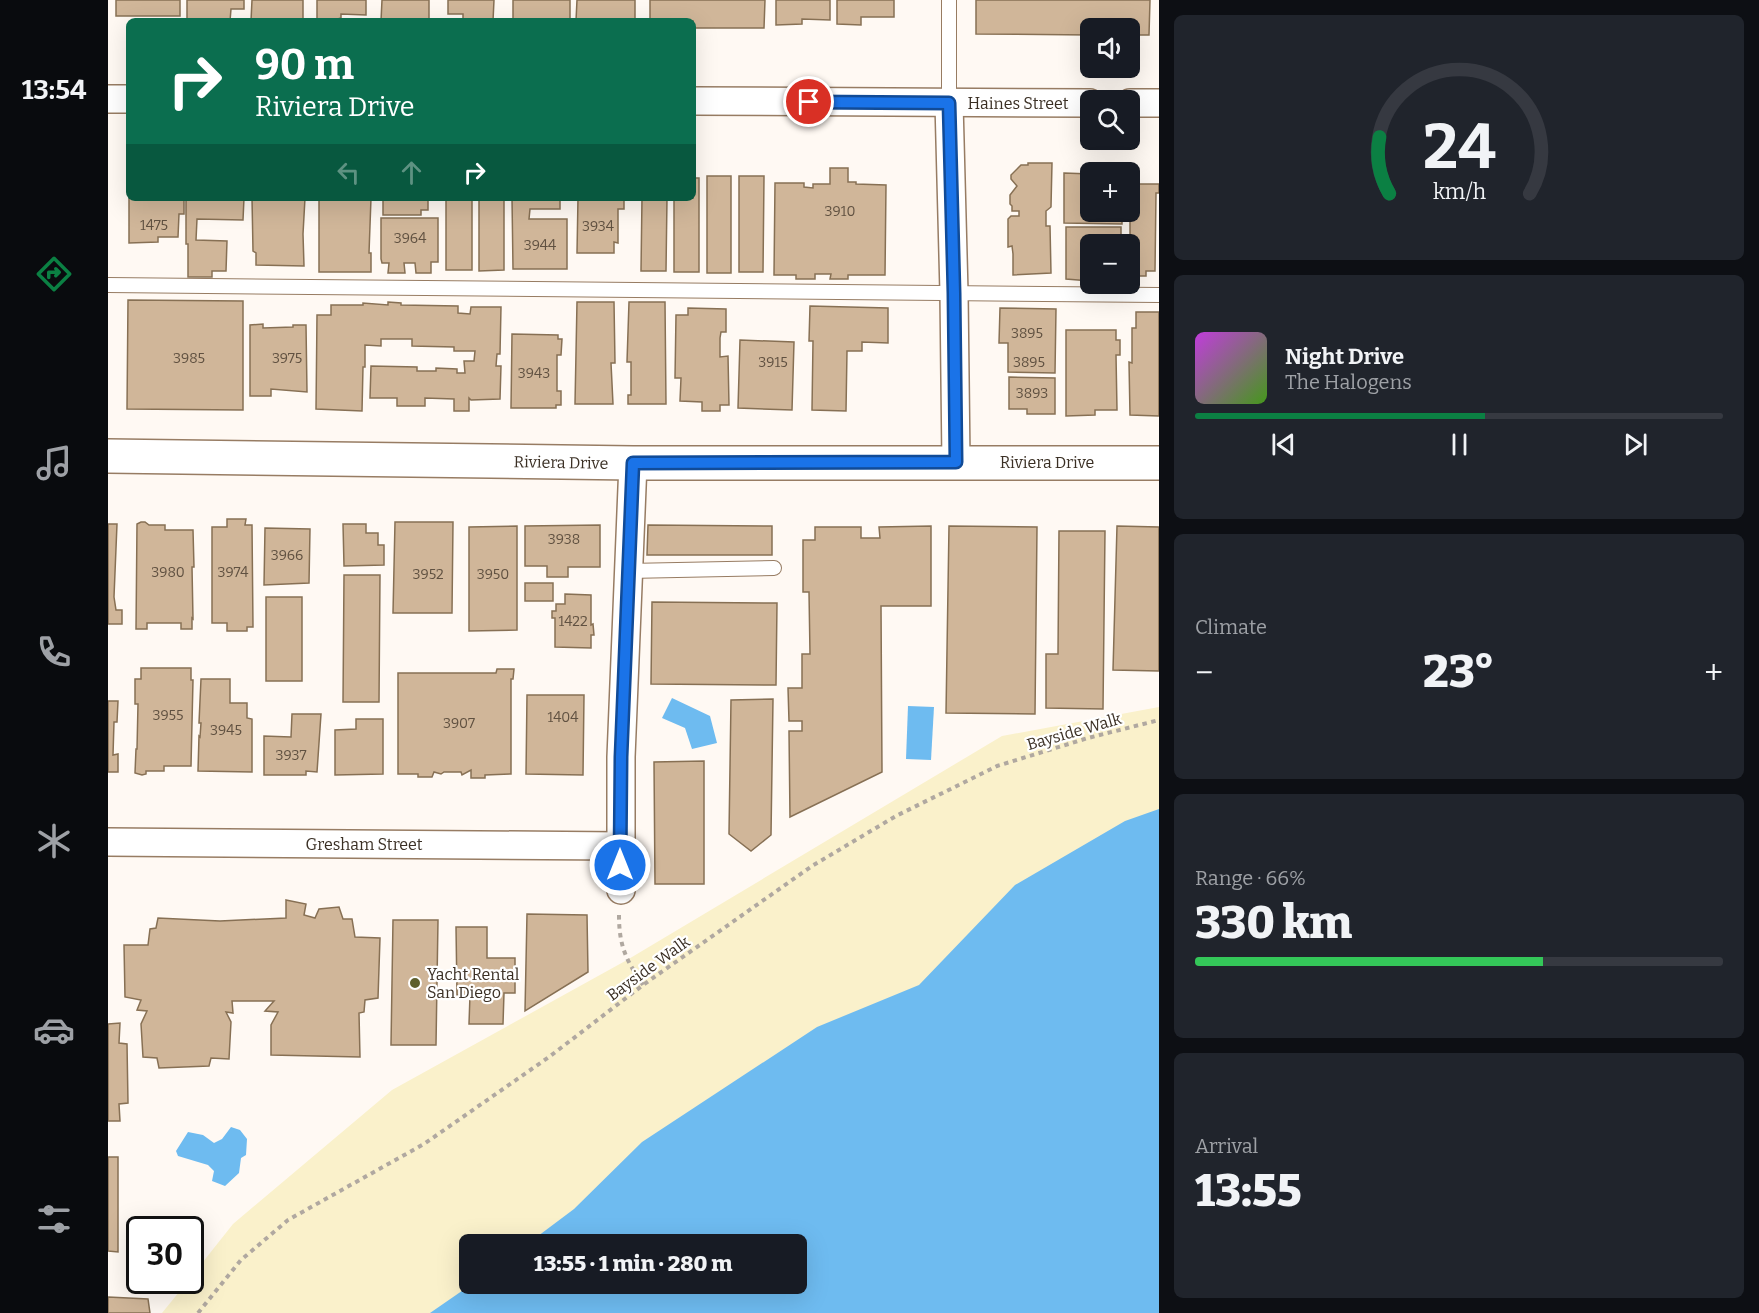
<!DOCTYPE html>
<html lang="en">
<head>
<meta charset="utf-8">
<style>
	:root { --surface:#171b24; --page:#20242c; --text:#f1f3f6; --muted:#9ea1a6; --line:#363941; --accent:#0b8043 }
	body { margin:0; font-family:Bitter,serif; background:var(--page); color:var(--text); height:100vh; display:flex; flex-direction:column; font-size:22px; white-space:nowrap }
	* { box-sizing:border-box; margin:0 }
	p { font-size:20px; color:var(--muted) }
	.icon { flex:none; width:33px; height:33px; fill:none; stroke:currentColor; stroke-width:2; stroke-linecap:round; stroke-linejoin:round }
	.map { position:relative; flex:1; overflow:hidden }
	.side { display:flex; flex-direction:column; gap:15px; padding:15px; background:#0d0f14; width:600px }
	.side>* { flex:none }
	.top-card { position:absolute; left:18px; top:18px; width:570px; height:183px; border-radius:9px; box-shadow:0 6px 24px #0002; background:#0b6e4f; color:#fff; overflow:hidden }
	.controls { position:absolute; left:972px; top:18px; display:grid; gap:12px }
	.controls a { display:grid; place-items:center; width:60px; height:60px; border-radius:9px; background:var(--surface); box-shadow:0 6px 24px #0002; font-size:30px }
	.speed { position:absolute; left:18px; top:1216px; display:flex; gap:12px; font-size:30px; font-weight:700; text-align:center }
	.speed>* { display:grid; place-content:center; width:78px; height:78px; border-radius:50%; background:var(--surface); box-shadow:0 6px 24px #0002; line-height:1 }
	.speed .limit { border:3px solid #111; border-radius:9px; background:#fff; color:#111 }
	.pin { position:absolute; display:grid; place-items:center; width:51px; height:51px; color:#fff; margin:-26px; border:3px solid #fff; border-radius:50%; box-shadow:0 2px 6px #0007 }
	.me { position:absolute; width:66px; margin:-33px; rotate:0deg; stroke-linejoin:round; filter:drop-shadow(0 0 4px #0008) }
	.turn { display:flex; align-items:center; gap:21px; height:126px; padding:0 30px; font-size:27px }
	.turn .icon { width:78px; height:78px; stroke-width:2.5 }
	.turn b { display:block; font-size:42px; line-height:51px }
	.lanes { display:flex; align-items:center; height:57px; padding:0 30px; background:#0003; justify-content:center; gap:30px; direction:ltr }
	.lanes .off { opacity:.35 }
	.big { font-size:45px; font-weight:800; line-height:1.1 }
	.side .card { flex:1; display:flex; flex-direction:column; justify-content:center; gap:9px; min-width:0; padding:0 21px; border-radius:9px; background:var(--page) }
	.side .dial { align-items:center; gap:0 }
	.dial svg { height:156px; overflow:visible; fill:none; stroke:var(--line); stroke-width:7; stroke-linecap:round; text-anchor:middle }
	.dial text { fill:var(--text); stroke:none }
	.song { display:flex; align-items:center; gap:18px }
	.cover { width:72px; height:72px; border-radius:9px; background:linear-gradient(135deg,hsl(290 70% 55%),hsl(100 70% 35%)) }
	.played { height:6px; border-radius:3px; background:linear-gradient(90deg,var(--accent) 55%,var(--line) 55%) }
	.keys { display:flex; justify-content:space-around; direction:ltr }
	.heat { display:flex; justify-content:space-between; align-items:center; font-size:33px; direction:ltr }
	.charge { height:9px; border-radius:4px; background:linear-gradient(90deg,#34c759 66%,var(--line) 0) }
	.trip { position:absolute; left:351px; top:1234px; width:348px; height:60px; border-radius:9px; background:var(--surface); box-shadow:0 6px 24px #0002; font-weight:800; line-height:60px; text-align:center }
	main { display:flex; flex:1; min-height:0 }
	.tabs { display:flex; flex-direction:column; width:108px; justify-content:space-around; align-items:center; background:#090b0e; color:var(--muted) }
	.tabs .icon { width:42px; height:42px }
	.tabs .active { color:var(--accent) }
	.tabs b { font-size:27px; color:var(--text) }
	.map>svg:first-child { display:block }
	.sand { fill:#faf1cb }
	.water { fill:#6ebbf0 }
	.building { fill:#d0b699; stroke:#877054; stroke-width:1.5 }
	.lines { fill:none; stroke-linecap:round; stroke-linejoin:round }
	.lane-casing { stroke:#977c63; stroke-width:16 }
	.street-casing { stroke:#977c63; stroke-width:30 }
	.secondary-casing { stroke:#977c63; stroke-width:36 }
	.path { stroke:#b0a8a0; stroke-width:4; stroke-dasharray:4.5 4.5; stroke-linecap:butt }
	.lane { stroke:#fff; stroke-width:14 }
	.street { stroke:#fff; stroke-width:27 }
	.secondary { stroke:#fff; stroke-width:33 }
	.route-casing { stroke:#114b97; stroke-width:15 }
	.route { stroke:#1a73e8; stroke-width:10 }
	.poi-dot { fill:#5e5f2c; stroke:#fff; stroke-width:2 }
	.labels { text-anchor:middle; stroke-width:4.5; stroke-linejoin:round; paint-order:stroke }
	.number-label { font-size:14px; fill:#605141 }
	.street-label { font-size:16px; fill:#3a2f24; stroke:#fff }
	.poi-label { font-size:16px; fill:#3a2f24; stroke:#fff; text-anchor:start }
</style>
</head>
<body>
<main>
<nav class="tabs">
<b>13:54</b>
<svg class="icon active" aria-label="directions" viewBox="0 0 24 24"><path d="M12 3l9 9-9 9-9-9zM9 14v-3h6M13 9l2 2-2 2"/></svg>
<svg class="icon" aria-label="music" viewBox="0 0 24 24"><path d="M9 18V5l10-2v13"/><circle cx="6" cy="18" r="3"/><circle cx="16" cy="16" r="3"/></svg>
<svg class="icon" aria-label="phone" viewBox="0 0 24 24"><path d="M5 4h4l2 5-3 2q2 4 5 5l2-3 5 2v4C11 20 4 13 5 4z"/></svg>
<svg class="icon" aria-label="climate" viewBox="0 0 24 24"><path d="M12 3v18M4 7l16 10M4 17L20 7"/></svg>
<svg class="icon" aria-label="car" viewBox="0 0 24 24"><path d="M5 17H2v-5l4-1 3-4h7l3 4 3 1v5h-3M9 17h6M6 11h13"/><circle cx="7" cy="17" r="2"/><circle cx="17" cy="17" r="2"/></svg>
<svg class="icon" aria-label="filters" viewBox="0 0 24 24"><path d="M4 7h16M4 17h16"/><circle cx="9" cy="7" r="2"/><circle cx="15" cy="17" r="2"/></svg>
</nav>
<div class="map">
<svg width="1051" height="1313" viewBox="0 0 1051 1313">
	<rect width="100%" height="100%" fill="#fff9f3"/>
	<polygon class="sand" points="1051,707 1051,902 429,1245 362,1245 362,1284 381,1284 345,1313 54,1313 80,1281 82,1281 83,1277 125,1224 284,1090 519,960 894,736"/>
	<g class="water">
		<polygon points="564,698 602,716 609,743 584,749 577,728 554,718"/>
		<polygon points="800,706 826,707 823,760 798,759"/>
		<polygon points="1051,809 1051,1313 322,1313 364,1284 688,1284 688,1245 418,1245 466,1209 534,1142 709,1027 811,985 907,885 1017,821"/>
		<polygon points="123,1127 132,1130 139,1139 138,1155 133,1158 131,1173 117,1186 104,1181 106,1171 100,1165 70,1156 68,1151 80,1132 95,1135 106,1143 114,1139"/>
	</g>
	<g class="building">
		<rect x="8" y="0" width="64" height="16"/>
		<polygon points="79,0 136,0 136,9 123,9 122,21 79,21"/>
		<polygon points="144,0 195,0 195,21 143,21"/>
		<polygon points="209,0 258,0 258,15 233,14 233,18 229,19 229,21 209,21"/>
		<polygon points="274,0 321,0 321,21 273,21"/>
		<polygon points="340,0 386,0 385,21 355,21 355,14 340,14"/>
		<rect x="405" y="0" width="57" height="21"/>
		<polygon points="469,0 527,0 527,21 468,21"/>
		<polygon points="542,0 657,0 656,28 585,28 585,21 542,21"/>
		<polygon points="668,0 722,0 722,20 694,19 694,24 668,25"/>
		<polygon points="729,0 786,0 786,17 753,17 753,25 729,24"/>
		<polygon points="868,0 1042,0 1041,35 1022,35 1022,28 982,28 982,35 868,34"/>
		<polygon points="920,163 944,163 943,207 938,211 938,226 942,226 943,273 905,275 905,254 904,246 900,247 900,219 903,216 911,216 911,211 904,211 904,206 902,204 902,195 909,186 903,179 903,175 913,165 920,165"/>
		<polygon points="722,168 740,168 740,182 748,182 748,184 778,185 777,275 740,275 740,279 722,279 723,274 707,274 707,279 688,279 688,275 666,275 667,183 696,183 696,187 705,188 705,184 722,184"/>
		<polygon points="956,173 982,174 982,212 1014,212 1014,224 956,223"/>
		<rect x="599" y="176" width="24" height="97"/>
		<polygon points="631,176 656,176 655,272 631,272"/>
		<polygon points="585,178 591,178 591,272 566,272 566,198 585,198"/>
		<polygon points="1022,184 1051,184 1051,193 1048,193 1047,271 1038,271 1038,276 1023,276 1022,272"/>
		<polygon points="21,198 76,198 76,214 71,214 70,237 50,237 50,242 21,243"/>
		<polygon points="78,198 136,198 135,220 89,219 88,240 119,241 118,271 104,271 104,277 80,277 80,244 78,244"/>
		<polygon points="144,198 197,198 195,234 196,266 148,265 148,253 145,251"/>
		<polygon points="211,198 263,198 261,253 263,253 263,272 211,272"/>
		<polygon points="275,198 320,198 320,210 313,210 313,215 275,215"/>
		<rect x="338" y="198" width="26" height="72"/>
		<polygon points="371,198 396,198 396,270 371,271"/>
		<polygon points="404,198 452,198 452,209 422,209 421,219 459,219 459,269 405,269"/>
		<polygon points="470,198 516,198 516,209 510,209 510,243 506,242 506,253 469,253"/>
		<polygon points="534,198 559,198 558,271 533,271"/>
		<polygon points="273,218 330,218 330,262 323,262 323,273 308,273 307,263 296,263 297,273 280,273 281,263 274,263 273,259"/>
		<polygon points="958,227 1013,227 1013,244 982,244 982,281 958,279"/>
		<polygon points="20,300 135,301 135,410 19,409"/>
		<polygon points="280,302 293,303 293,305 350,306 350,313 362,314 363,307 393,307 392,354 389,354 388,366 393,366 392,399 363,400 361,398 361,411 346,411 346,399 317,398 317,406 289,406 289,398 262,398 263,366 309,367 309,371 328,371 328,368 349,369 349,373 357,373 356,361 366,361 367,351 346,351 346,347 304,346 304,339 273,339 273,346 257,345 257,367 255,367 254,411 208,409 209,315 223,315 223,305 255,305 255,303 280,305"/>
		<polygon points="469,302 506,302 507,363 503,363 505,404 467,404"/>
		<polygon points="521,302 557,302 558,404 520,404 520,395 523,395 523,362 519,362"/>
		<polygon points="702,306 780,308 780,343 754,342 754,351 739,351 738,411 704,410 705,341 701,341"/>
		<polygon points="580,308 618,309 618,332 613,332 612,338 612,357 620,356 621,405 612,405 612,411 594,411 594,402 572,401 573,378 567,378 568,315 580,315"/>
		<polygon points="892,308 948,309 947,373 900,372 900,343 891,343"/>
		<polygon points="1028,312 1051,312 1051,416 1022,415 1021,362 1024,363 1024,328 1028,328"/>
		<polygon points="155,324 155,328 185,327 185,325 198,325 199,392 163,389 163,396 142,396 142,325"/>
		<polygon points="958,330 1008,330 1008,340 1012,340 1012,355 1008,355 1009,410 987,410 987,415 958,416"/>
		<polygon points="404,334 450,335 450,339 454,339 453,355 449,355 449,391 453,391 453,405 448,405 448,408 403,408"/>
		<polygon points="632,340 686,342 684,410 630,408"/>
		<polygon points="901,377 947,378 947,414 919,414 919,409 901,409"/>
		<polygon points="119,519 138,519 137,525 144,525 145,627 139,627 139,631 119,631 119,623 104,623 104,527 119,527"/>
		<polygon points="33,522 37,522 41,525 57,525 57,530 85,530 86,567 84,567 85,619 84,618 84,629 73,629 73,623 39,623 39,629 28,629 29,524"/>
		<polygon points="287,522 345,522 344,613 285,613"/>
		<polygon points="0,524 9,524 6,597 8,610 14,610 14,624 0,624"/>
		<polygon points="235,524 258,524 258,533 270,533 270,545 276,545 276,565 236,566"/>
		<polygon points="492,525 492,567 460,567 460,577 439,577 439,566 417,566 417,526"/>
		<polygon points="540,525 664,526 664,555 539,555"/>
		<polygon points="409,526 409,630 361,631 361,527"/>
		<polygon points="823,526 823,606 773,606 774,772 682,817 681,731 694,731 694,721 681,721 680,688 694,688 694,654 702,654 701,592 695,592 695,540 707,540 707,527 753,527 753,538 772,538 771,527"/>
		<polygon points="841,526 929,527 927,714 838,713"/>
		<polygon points="1009,526 1051,527 1051,671 1005,670"/>
		<polygon points="157,528 202,529 201,583 156,585"/>
		<polygon points="951,531 997,531 995,709 938,708 938,654 950,654"/>
		<polygon points="236,575 272,575 271,702 235,702"/>
		<rect x="417" y="583" width="28" height="18"/>
		<polygon points="457,594 483,595 483,625 485,624 486,635 483,635 483,648 447,647 447,618 444,618 444,611 448,611 448,604 457,604"/>
		<rect x="158" y="597" width="36" height="84"/>
		<polygon points="544,602 669,603 668,685 543,684"/>
		<polygon points="33,668 83,668 83,680 85,680 83,766 56,766 56,771 38,771 38,774 34,775 27,773 28,749 29,749 30,704 27,704 27,679 33,679"/>
		<polygon points="389,669 406,669 405,679 403,679 403,774 377,775 377,778 363,778 363,770 354,775 353,772 336,772 333,774 326,772 324,777 310,777 310,774 290,774 290,673 388,673"/>
		<polygon points="93,679 122,679 122,703 139,703 139,718 144,719 144,772 90,771 91,736 92,737 93,723 91,723"/>
		<polygon points="419,695 476,695 475,775 418,774"/>
		<polygon points="665,699 663,835 643,851 621,834 623,700"/>
		<polygon points="0,701 10,701 9,722 6,722 5,755 10,754 10,772 0,772"/>
		<polygon points="184,714 213,714 209,772 198,771 198,775 156,775 156,736 183,737"/>
		<polygon points="248,719 275,719 275,774 227,775 227,730 248,729"/>
		<polygon points="596,761 596,884 547,884 546,762"/>
		<polygon points="178,900 198,904 196,915 207,918 211,909 231,907 235,919 244,919 247,937 272,938 270,998 257,1000 256,1012 251,1013 252,1057 163,1055 163,1025 170,1012 157,1011 166,1001 124,1001 125,1013 118,1012 123,1022 121,1059 103,1058 101,1066 51,1068 49,1058 35,1057 33,1024 39,1011 29,1010 33,1000 17,997 16,945 40,945 42,929 48,928 50,918 112,921 178,918"/>
		<polygon points="419,914 479,915 480,972 417,1011"/>
		<polygon points="285,920 330,920 328,1045 283,1045"/>
		<polygon points="348,927 379,927 379,958 407,958 407,993 396,993 395,1024 361,1024 362,995 349,995"/>
		<polygon points="12,1023 11,1043 19,1044 20,1103 11,1104 12,1121 0,1121 0,1024"/>
		<polygon points="0,1157 10,1157 10,1252 0,1251"/>
		<polygon points="0,1297 40,1299 42,1313 0,1313"/>
	</g>
	<g class="lines">
		<g class="lane-casing">
			<g id="lane">
				<polyline points="841,103 841,0"/>
				<polyline points="0,285 1051,295"/>
				<polyline points="520,571 666,568"/>
			</g>
		</g>
		<g class="street-casing">
			<g id="street">
				<polyline points="0,99 21,99"/>
				<polyline points="585,101 982,103"/>
				<polyline points="841,103 846,293 848,462"/>
				<polyline points="1022,103 1051,103"/>
				<polyline points="0,842 512,846"/>
				<polyline points="513,890 513,757 525,463"/>
			</g>
		</g>
		<g class="secondary-casing">
			<polyline id="secondary" points="0,456 525,463 1051,463"/>
		</g>
		<g class="path">
			<path d="M511,915C511,946 518,960 535,985"/>
			<polyline points="90,1313 133,1260 180,1220 316,1144 441,1057 535,985 704,866 788,816 889,766 980,738 1051,720"/>
		</g>
		<use href="#lane" class="lane"/>
		<use href="#street" class="street"/>
		<use href="#secondary" class="secondary"/>
	</g>
	<g class="lines">
		<g class="route-casing">
			<polyline id="route" points="512,865 513,757 525,463 848,462 846,293 841,103 701,102"/>
		</g>
		<use href="#route" class="route"/>
	</g>
	<circle class="poi-dot" cx="307" cy="983" r="6"/>
	<g class="labels">
		<g class="number-label">
			<text x="732" y="216">3910</text>
			<text x="46" y="230">1475</text>
			<text x="490" y="231">3934</text>
			<text x="302" y="243">3964</text>
			<text x="432" y="250">3944</text>
			<text x="919" y="338">3895</text>
			<text x="81" y="363">3985</text>
			<text x="179" y="363">3975</text>
			<text x="665" y="367">3915</text>
			<text x="921" y="367">3895</text>
			<text x="426" y="378">3943</text>
			<text x="924" y="398">3893</text>
			<text x="456" y="544">3938</text>
			<text x="179" y="560">3966</text>
			<text x="60" y="577">3980</text>
			<text x="125" y="577">3974</text>
			<text x="320" y="579">3952</text>
			<text x="385" y="579">3950</text>
			<text x="465" y="626">1422</text>
			<text x="60" y="720">3955</text>
			<text x="455" y="722">1404</text>
			<text x="351" y="728">3907</text>
			<text x="118" y="735">3945</text>
			<text x="183" y="760">3937</text>
		</g>
		<g class="street-label">
			<text x="910" y="109">Haines Street</text>
			<text transform="translate(453 462) rotate(1)" y="6">Riviera Drive</text>
			<text x="939" y="468">Riviera Drive</text>
			<text transform="translate(966 731) rotate(-16)" y="6">Bayside Walk</text>
			<text x="256" y="850">Gresham Street</text>
			<text transform="translate(540 968) rotate(-36)" y="6">Bayside Walk</text>
		</g>
		<g class="poi-label">
			<text x="319" y="980">Yacht Rental<tspan x="319" dy="18">San Diego</tspan></text>
		</g>
	</g>
</svg>
<div class="controls">
<a><svg class="icon" aria-label="sound" viewBox="0 0 24 24"><path d="M4 9h4l5-4v14l-5-4H4zM17 9q2 3 0 6"/></svg></a>
<a><svg class="icon" aria-label="search" viewBox="0 0 24 24"><circle cx="10" cy="10" r="6"/><path d="M15 15l6 6"/></svg></a>
<a>+</a>
<a>−</a>
</div>
<div class="speed"><div class="limit">30</div></div>
<div class="pin" style="left:701px;top:102px;background:#d93025"><svg class="icon" aria-label="arrive" viewBox="0 0 24 24"><path d="M6 21V4h12l-3 4 3 4H6"/></svg></div>
<svg class="me" style="left:512px;top:865px" viewBox="-20 -20 40 40"><circle r="17" fill="#1a73e8" stroke="#fff" stroke-width="3"/><path d="M0-11L8 9 0 5-8 9z" fill="#fff"/></svg>
<div class="trip">13:55 · 1 min · 280 m</div>
<div class="top-card">
<div class="turn"><svg class="icon" aria-label="right" viewBox="0 0 24 24"><path d="M7 20v-9h11M14 6l5 5-5 5"/></svg><div><b>90 m</b>Riviera Drive</div></div>
<div class="lanes"><svg class="icon off" aria-label="left" viewBox="0 0 24 24"><path d="M17 20v-9H6M10 6l-5 5 5 5"/></svg><svg class="icon off" aria-label="ahead" viewBox="0 0 24 24"><path d="M12 20V5M6 11l6-6 6 6"/></svg><svg class="icon" aria-label="right" viewBox="0 0 24 24"><path d="M7 20v-9h11M14 6l5 5-5 5"/></svg></div>
</div>
</div>
<section class="side">
<div class="card dial"><svg viewBox="0 0 100 80">
<path d="M14 69A42 42 0 1 1 86 69"/>
<path d="M14 69A42 42 0 0 1 9 40" stroke="#0b8043"/>
<text x="50" y="56" font-size="32" font-weight="700">24</text>
<text x="50" y="72" font-size="11">km/h</text>
</svg></div>
<div class="card">
<div class="song"><i class="cover"></i><div><b>Night Drive</b><p>The Halogens</p></div></div>
<div class="played"></div>
<div class="keys"><svg class="icon" aria-label="previous" viewBox="0 0 24 24"><path d="M18 5L8 12l10 7zM5 5v14"/></svg><svg class="icon" aria-label="pause" viewBox="0 0 24 24"><path d="M8 5v14M16 5v14"/></svg><svg class="icon" aria-label="next" viewBox="0 0 24 24"><path d="M6 5l10 7-10 7zM19 5v14"/></svg></div>
</div>
<div class="card"><p>Climate</p>
<div class="heat"><a>−</a><b class="big">23°</b><a>+</a></div>
</div>
<div class="card"><p>Range · 66%</p><b class="big">330 km</b><div class="charge"></div></div>
<div class="card"><p>Arrival</p><b class="big">13:55</b></div>
</section>
</main>
</body>
</html>
